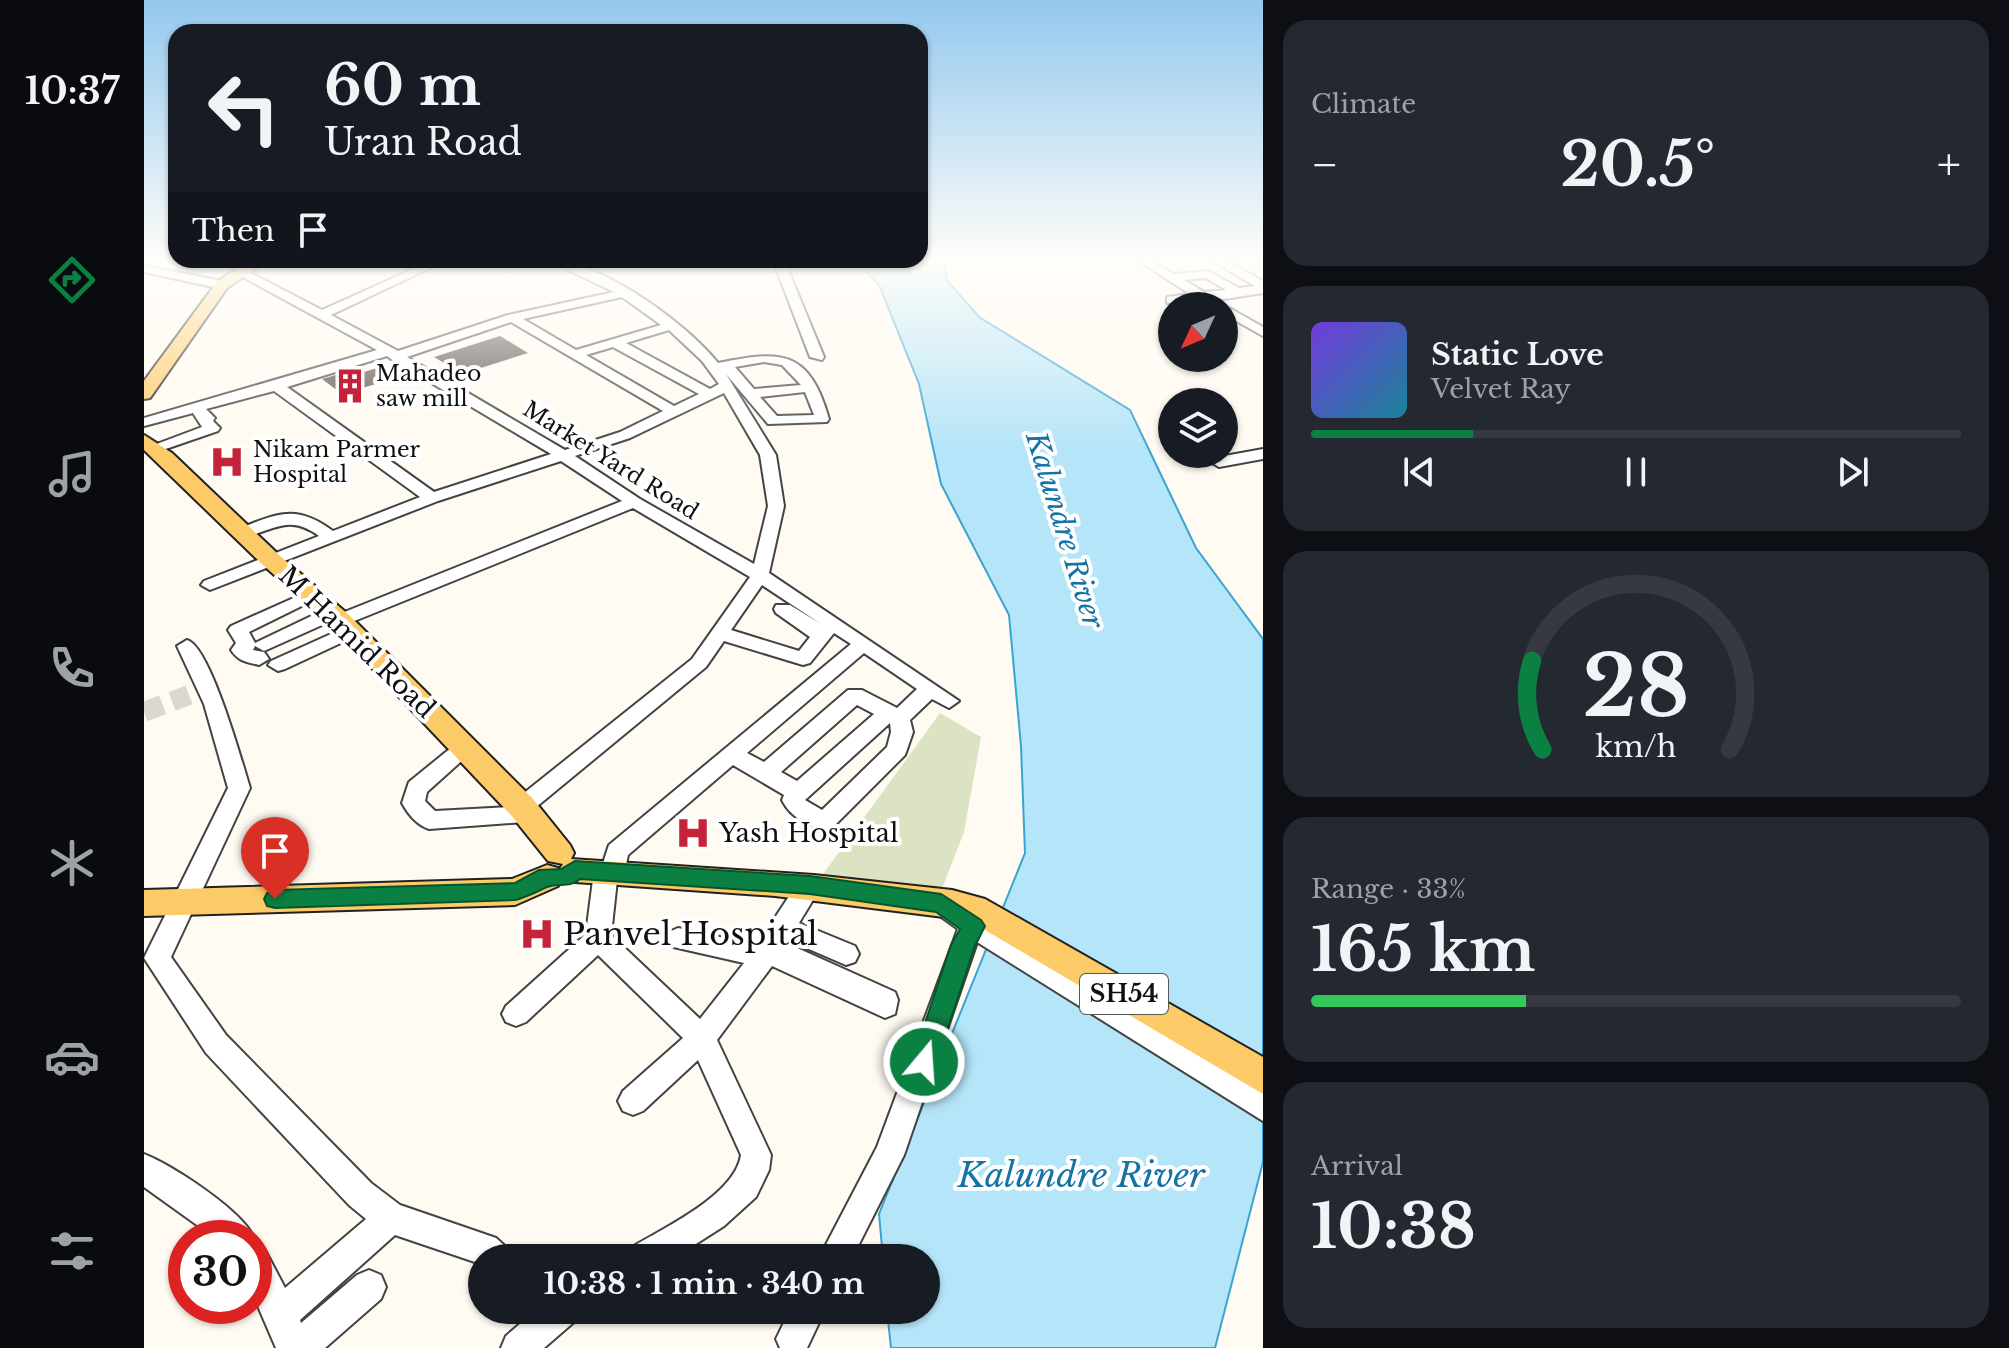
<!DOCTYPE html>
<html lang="en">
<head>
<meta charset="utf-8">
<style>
	:root { --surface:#171b24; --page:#242831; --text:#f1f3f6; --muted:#9ea1a6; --line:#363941; --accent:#0b8043 }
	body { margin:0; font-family:"Libre Baskerville",serif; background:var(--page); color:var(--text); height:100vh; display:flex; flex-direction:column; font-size:30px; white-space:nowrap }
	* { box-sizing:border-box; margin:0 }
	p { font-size:26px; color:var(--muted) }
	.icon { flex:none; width:44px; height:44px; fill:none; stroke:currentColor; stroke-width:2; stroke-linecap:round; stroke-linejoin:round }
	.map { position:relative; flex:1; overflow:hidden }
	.sheet { display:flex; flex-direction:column; gap:20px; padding:20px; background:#0d0f14; width:746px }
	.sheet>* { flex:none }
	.top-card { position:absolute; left:24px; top:24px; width:760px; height:244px; border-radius:24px; box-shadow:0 2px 6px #0004; background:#171b24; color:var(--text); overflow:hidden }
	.needle { width:52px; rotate:226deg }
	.controls { position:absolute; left:1014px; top:292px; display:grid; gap:16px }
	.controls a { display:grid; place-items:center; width:80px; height:80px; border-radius:50%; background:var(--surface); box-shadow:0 2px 6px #0004; font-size:40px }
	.speed { position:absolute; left:24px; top:1220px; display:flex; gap:16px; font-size:40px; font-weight:700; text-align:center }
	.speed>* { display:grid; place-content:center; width:104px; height:104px; border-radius:50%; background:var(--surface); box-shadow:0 2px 6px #0004; line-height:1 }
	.speed .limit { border:12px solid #d22; background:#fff; color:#111 }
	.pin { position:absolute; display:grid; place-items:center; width:68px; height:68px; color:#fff; margin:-82px -34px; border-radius:50% 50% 50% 0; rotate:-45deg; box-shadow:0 0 8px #0007 }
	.pin .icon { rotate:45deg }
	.me { position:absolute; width:88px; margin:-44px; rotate:18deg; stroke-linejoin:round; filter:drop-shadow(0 0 6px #0008) }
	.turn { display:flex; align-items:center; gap:28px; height:168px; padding:0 24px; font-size:36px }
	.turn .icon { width:104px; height:104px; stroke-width:2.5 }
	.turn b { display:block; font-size:56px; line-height:68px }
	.then { display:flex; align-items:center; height:76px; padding:0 24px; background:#0003; gap:16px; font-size:30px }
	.big { font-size:60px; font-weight:700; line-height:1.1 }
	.sheet .card { flex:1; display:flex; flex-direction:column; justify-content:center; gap:12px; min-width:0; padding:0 28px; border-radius:24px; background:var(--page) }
	.sheet .dial { align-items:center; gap:0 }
	.dial svg { height:208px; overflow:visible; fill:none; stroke:var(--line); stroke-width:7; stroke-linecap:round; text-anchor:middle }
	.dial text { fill:var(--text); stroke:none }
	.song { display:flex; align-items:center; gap:24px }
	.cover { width:96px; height:96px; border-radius:12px; background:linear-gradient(135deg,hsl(260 70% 55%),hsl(190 70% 35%)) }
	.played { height:8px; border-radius:4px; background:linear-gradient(90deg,var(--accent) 25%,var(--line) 25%) }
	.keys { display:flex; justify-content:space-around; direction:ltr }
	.heat { display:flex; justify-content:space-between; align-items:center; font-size:44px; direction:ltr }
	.charge { height:12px; border-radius:6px; background:linear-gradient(90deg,#34c759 33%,var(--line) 0) }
	.trip { position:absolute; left:324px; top:1244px; width:472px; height:80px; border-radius:40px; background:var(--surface); box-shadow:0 2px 6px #0004; font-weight:700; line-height:80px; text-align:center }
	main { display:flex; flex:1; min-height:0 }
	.menu { display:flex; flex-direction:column; width:144px; justify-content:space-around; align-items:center; background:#090b0e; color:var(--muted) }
	.menu .icon { width:56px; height:56px }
	.menu .current { color:var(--accent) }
	.menu b { font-size:36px; color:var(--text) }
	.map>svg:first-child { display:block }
	.cemetery { fill:#dbe3c2 }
	.water { fill:#b5e5f8; stroke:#3aa3d1; stroke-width:2 }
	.building { fill:#594f4b }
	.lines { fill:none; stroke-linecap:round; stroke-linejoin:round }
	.minor-tunnel { stroke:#dbd8d0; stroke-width:20; stroke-dasharray:20 10; stroke-linecap:butt }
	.minor-casing { stroke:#434343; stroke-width:4 }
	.major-casing { stroke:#212121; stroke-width:4 }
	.minor { fill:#fff; fill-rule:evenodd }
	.major { fill:#fcca66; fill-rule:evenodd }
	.route { fill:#0b8043; stroke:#07532c; stroke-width:2 }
	.labels { text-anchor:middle; stroke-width:8; stroke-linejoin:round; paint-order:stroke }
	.far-poi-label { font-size:22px; fill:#101010; stroke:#fff; text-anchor:start }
	.far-street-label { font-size:22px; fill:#101010; stroke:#fff }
	.shield { fill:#fff; stroke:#585858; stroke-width:2 }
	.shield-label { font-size:24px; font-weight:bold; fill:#101010 }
	.street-label { font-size:26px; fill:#101010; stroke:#fff }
	.poi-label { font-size:26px; fill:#101010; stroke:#fff; text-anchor:start }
	.water-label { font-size:28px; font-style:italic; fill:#1474a6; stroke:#fff }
	.near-poi-label { font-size:32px; fill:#101010; stroke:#fff; text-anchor:start }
	.near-water-label { font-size:34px; font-style:italic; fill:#1474a6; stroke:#fff }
</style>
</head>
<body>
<main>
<nav class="menu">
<b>10:37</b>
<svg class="icon current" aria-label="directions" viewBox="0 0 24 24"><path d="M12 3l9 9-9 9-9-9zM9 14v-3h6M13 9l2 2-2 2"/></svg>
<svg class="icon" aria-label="music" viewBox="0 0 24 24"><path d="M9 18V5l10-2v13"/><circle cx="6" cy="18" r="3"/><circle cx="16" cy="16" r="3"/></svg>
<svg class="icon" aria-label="phone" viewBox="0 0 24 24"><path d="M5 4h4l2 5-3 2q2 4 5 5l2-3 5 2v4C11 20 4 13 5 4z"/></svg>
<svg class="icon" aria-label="climate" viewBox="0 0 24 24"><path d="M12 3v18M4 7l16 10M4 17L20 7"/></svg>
<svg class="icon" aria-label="car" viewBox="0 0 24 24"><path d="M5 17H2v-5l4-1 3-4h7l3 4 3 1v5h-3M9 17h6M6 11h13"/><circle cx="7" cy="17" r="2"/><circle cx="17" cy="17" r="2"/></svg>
<svg class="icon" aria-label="filters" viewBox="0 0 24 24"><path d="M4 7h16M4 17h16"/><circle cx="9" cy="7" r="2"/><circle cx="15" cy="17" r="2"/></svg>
</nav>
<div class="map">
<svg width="1119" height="1348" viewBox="0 0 1119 1348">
	<rect width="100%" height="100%" fill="#fffbf2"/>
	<polygon class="cemetery" points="796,713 837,737 820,832 798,889 677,877"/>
	<polygon class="water" points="710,260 801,260 802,279 835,317 986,410 1052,548 1119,639 1119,1162 1071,1348 747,1348 743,1310 782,1310 782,1258 739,1258 735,1214 881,853 877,746 865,615 797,484 775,384 735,285"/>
	<g class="building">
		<polygon points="356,336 384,353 318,374 290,357"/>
		<polygon points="236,367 252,378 198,394 178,379 202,372 207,376"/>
	</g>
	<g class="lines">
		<polyline class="minor-tunnel" points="0,712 45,695"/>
		<g class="minor-casing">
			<g id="minor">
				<path d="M289,260H303L187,315L254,351L364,315L470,292L403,260C456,260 541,322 574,363C637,350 665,349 685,419L683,422L624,424L582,374L632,455L640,506L625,573L815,701L805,708L788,699L766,720L769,732L761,755L690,826C670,832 647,818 638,800L640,795L589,765L484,855L479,879L473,880L467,935L556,1019L600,963L525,946L521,939L525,932L534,928L613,945L657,878L666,875L675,878L678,885L655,923L711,946L715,954L711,962L702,965L644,940L642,943L751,992L754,1000L751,1014L741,1018L628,966L573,1040L627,1155L625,1170L612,1197L580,1226L530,1258H483L488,1247C520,1228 591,1195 597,1155L554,1060L499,1111L489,1115L479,1111L474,1101L479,1091L539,1038L454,955L382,1022L372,1026L362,1022L358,1014L362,1006L442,934L450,872L453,865L459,863L465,845L707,644L690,633L666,663L659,665L580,641L562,667L391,808L397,815L393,821L285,829C273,825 264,814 258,803L265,782L313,743H329L332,748L283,792L281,801L291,811L367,807L370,801L548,659L606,577L489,508L203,624L196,626L187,621L120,651L111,646L109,650L120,652L125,659L115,665C103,662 95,662 87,650L92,643L84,630L87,626L163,592L169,591L178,596L105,632L111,643L182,609L189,607L198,613L478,501L417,461L294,501L66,590L57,585L60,581L175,536C145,514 130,530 99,538L91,533L93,529C134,514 151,503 189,531L276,497L130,391L62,409L71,418L69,421L76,428L74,431L10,453L2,448L58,427L49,413L0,426V418L233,350L93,274V270H101L178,310ZM478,297L517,325L432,350L379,319ZM367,322L519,411L476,432L421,450L263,357ZM525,330L558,361L575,384L566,389L482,343ZM469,347L555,394L530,406L442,355ZM243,356L247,359L407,454L290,492L143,387ZM620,362L638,365L657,385L610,389L591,367ZM661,392L670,415L633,416L616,397ZM580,393L616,455L624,506L610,564L496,499L431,456L486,438ZM618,585L677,624L646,605H632L630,609L632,613L666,637L655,651L587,630ZM720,653L773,689L753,708L718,690H704L620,762L603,753ZM713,705L730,714L653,781L637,772ZM746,723L747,732L743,747L678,810L661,800Z"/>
				<polygon points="626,260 637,260 643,267 680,357 678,360 666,357 632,268"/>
				<path d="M993,260H1006L1030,274L1064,271L1095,288L1111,286L1067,260H1081L1119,281V293L1061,302L1023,303V297L1046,294ZM1062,278L1082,290L1060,292L1040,280Z"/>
				<polygon points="0,266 78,281 84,285 78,289 0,272"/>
				<polygon points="1080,305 1119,327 1119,336 1080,314 1080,306 1077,306"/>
				<polygon points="1119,449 1119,459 1075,467 1067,462 1075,457"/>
				<polygon points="207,625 214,627 217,631 214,635 141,669 134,671 124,665 127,661"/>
				<path d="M43,640C66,646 98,762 106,788L27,957L82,1035L227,1183L256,1205L352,1238L362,1247L367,1258H338V1268L331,1262L251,1235L156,1320L157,1323L213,1275L225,1270L237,1275L242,1287L237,1299L181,1348H132L110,1297V1248L122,1252L141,1288L222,1219L205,1205L62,1053L0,958L84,788L60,704L33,646Z"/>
				<polygon points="798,894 1119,1091 1119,1121 833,942 760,1155 708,1258 675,1258 733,1147 814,929 789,911 786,904 789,897"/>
				<path d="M0,1154C28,1165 99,1211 110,1238H71L0,1187Z"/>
				<polygon points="392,1310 435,1310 430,1322 400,1348 357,1348 362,1336"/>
				<polygon points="646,1310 681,1310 663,1348 636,1348 632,1339"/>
			</g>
		</g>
		<g class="major-casing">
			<g id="major">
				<polygon points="107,260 124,260 83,288 6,398 0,399 0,381 73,282"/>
				<polygon points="0,435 28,453 135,555 205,615 389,799 426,845 430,853 427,859 670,875 808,890 841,899 1119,1057 1119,1094 824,920 631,896 431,882 420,879 415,870 419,864 404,861 367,815 187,625 119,565 0,450"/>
				<polygon points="403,865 414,868 419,877 414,886 371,905 0,916 0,890 368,879"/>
			</g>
		</g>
		<use href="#minor" class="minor"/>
		<use href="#major" class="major"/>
	</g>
	<linearGradient id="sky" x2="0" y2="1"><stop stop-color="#93c8ee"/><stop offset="0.58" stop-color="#fffdf9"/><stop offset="1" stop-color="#fffdf9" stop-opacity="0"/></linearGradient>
	<rect width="1119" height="449" fill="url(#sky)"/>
	<path class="route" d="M431,861L666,876L797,894L837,920L841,926L831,946L790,1070L780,1074L771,1070L768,1062L807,945L816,929L792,912L666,894L436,879C425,889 415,882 403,887C392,892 383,897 371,900L131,908L123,906L120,899L123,893L131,890L371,883L395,870L417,869Z"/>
	<defs>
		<g id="building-bare" transform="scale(2.76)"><path d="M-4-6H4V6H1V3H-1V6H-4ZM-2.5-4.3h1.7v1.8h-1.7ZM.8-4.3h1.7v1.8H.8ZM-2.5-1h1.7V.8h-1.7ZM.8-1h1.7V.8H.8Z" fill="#c52339" stroke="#fff" stroke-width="2.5" paint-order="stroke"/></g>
		<g id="hospital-bare" transform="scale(2.76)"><path d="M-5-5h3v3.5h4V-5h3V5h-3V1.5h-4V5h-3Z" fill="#c52339" stroke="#fff" stroke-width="2.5" paint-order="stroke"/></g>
	</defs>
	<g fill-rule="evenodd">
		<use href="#building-bare" x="206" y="386"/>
		<use href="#hospital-bare" x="83" y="462"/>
		<use href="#hospital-bare" x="549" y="833"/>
		<use href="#hospital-bare" x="393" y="934"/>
	</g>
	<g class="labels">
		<g class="far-poi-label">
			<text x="232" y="381">Mahadeo<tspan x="232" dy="25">saw mill</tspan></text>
			<text x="109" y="457">Nikam Parmer<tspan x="109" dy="25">Hospital</tspan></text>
		</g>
		<g class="far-street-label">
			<text transform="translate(467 460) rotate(32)" y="8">Market Yard Road</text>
		</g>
		<rect class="shield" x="936" y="974" width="88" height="40" rx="6"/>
		<g class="shield-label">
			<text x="980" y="1002">SH54</text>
		</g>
		<g class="street-label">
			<text transform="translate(213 642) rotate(44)" y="9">M Hamid Road</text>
		</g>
		<g class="poi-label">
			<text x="575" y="842">Yash Hospital</text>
		</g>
		<g class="water-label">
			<text transform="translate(921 530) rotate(73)" y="10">Kalundre River</text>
		</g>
		<g class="near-poi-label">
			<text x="419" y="945">Panvel Hospital</text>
		</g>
		<g class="near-water-label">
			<text x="937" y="1187">Kalundre River</text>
		</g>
	</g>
</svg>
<div class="controls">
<a><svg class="needle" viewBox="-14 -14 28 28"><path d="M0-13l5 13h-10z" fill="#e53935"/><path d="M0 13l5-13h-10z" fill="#9ea1a6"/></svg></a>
<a><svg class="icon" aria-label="layers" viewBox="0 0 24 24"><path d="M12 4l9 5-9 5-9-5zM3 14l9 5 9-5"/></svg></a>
</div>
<div class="speed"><div class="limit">30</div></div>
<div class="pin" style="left:131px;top:899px;background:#d93025"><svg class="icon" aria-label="arrive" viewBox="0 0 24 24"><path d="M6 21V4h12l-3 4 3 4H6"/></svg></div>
<svg class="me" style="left:780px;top:1062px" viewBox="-20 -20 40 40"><circle r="17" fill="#0b8043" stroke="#fff" stroke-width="3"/><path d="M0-11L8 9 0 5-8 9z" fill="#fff"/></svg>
<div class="trip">10:38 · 1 min · 340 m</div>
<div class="top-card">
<div class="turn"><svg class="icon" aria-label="left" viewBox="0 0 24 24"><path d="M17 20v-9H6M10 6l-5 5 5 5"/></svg><div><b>60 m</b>Uran Road</div></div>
<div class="then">Then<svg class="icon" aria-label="arrive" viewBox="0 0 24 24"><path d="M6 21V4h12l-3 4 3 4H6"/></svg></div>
</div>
</div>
<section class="sheet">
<div class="card"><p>Climate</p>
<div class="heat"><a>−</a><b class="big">20.5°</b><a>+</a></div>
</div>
<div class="card">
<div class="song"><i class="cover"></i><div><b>Static Love</b><p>Velvet Ray</p></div></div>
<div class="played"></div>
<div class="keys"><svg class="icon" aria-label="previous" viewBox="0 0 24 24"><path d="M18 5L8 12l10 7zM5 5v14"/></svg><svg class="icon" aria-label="pause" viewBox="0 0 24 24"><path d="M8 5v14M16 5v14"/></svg><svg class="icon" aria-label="next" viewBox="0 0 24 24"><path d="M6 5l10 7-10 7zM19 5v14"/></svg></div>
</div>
<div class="card dial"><svg viewBox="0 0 100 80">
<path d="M14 69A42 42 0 1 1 86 69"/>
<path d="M14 69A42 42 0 0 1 10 35" stroke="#0b8043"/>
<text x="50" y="56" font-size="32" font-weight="700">28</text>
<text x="50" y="72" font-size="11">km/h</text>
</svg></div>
<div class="card"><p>Range · 33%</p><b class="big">165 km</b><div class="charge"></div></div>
<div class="card"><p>Arrival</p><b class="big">10:38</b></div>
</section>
</main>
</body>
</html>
